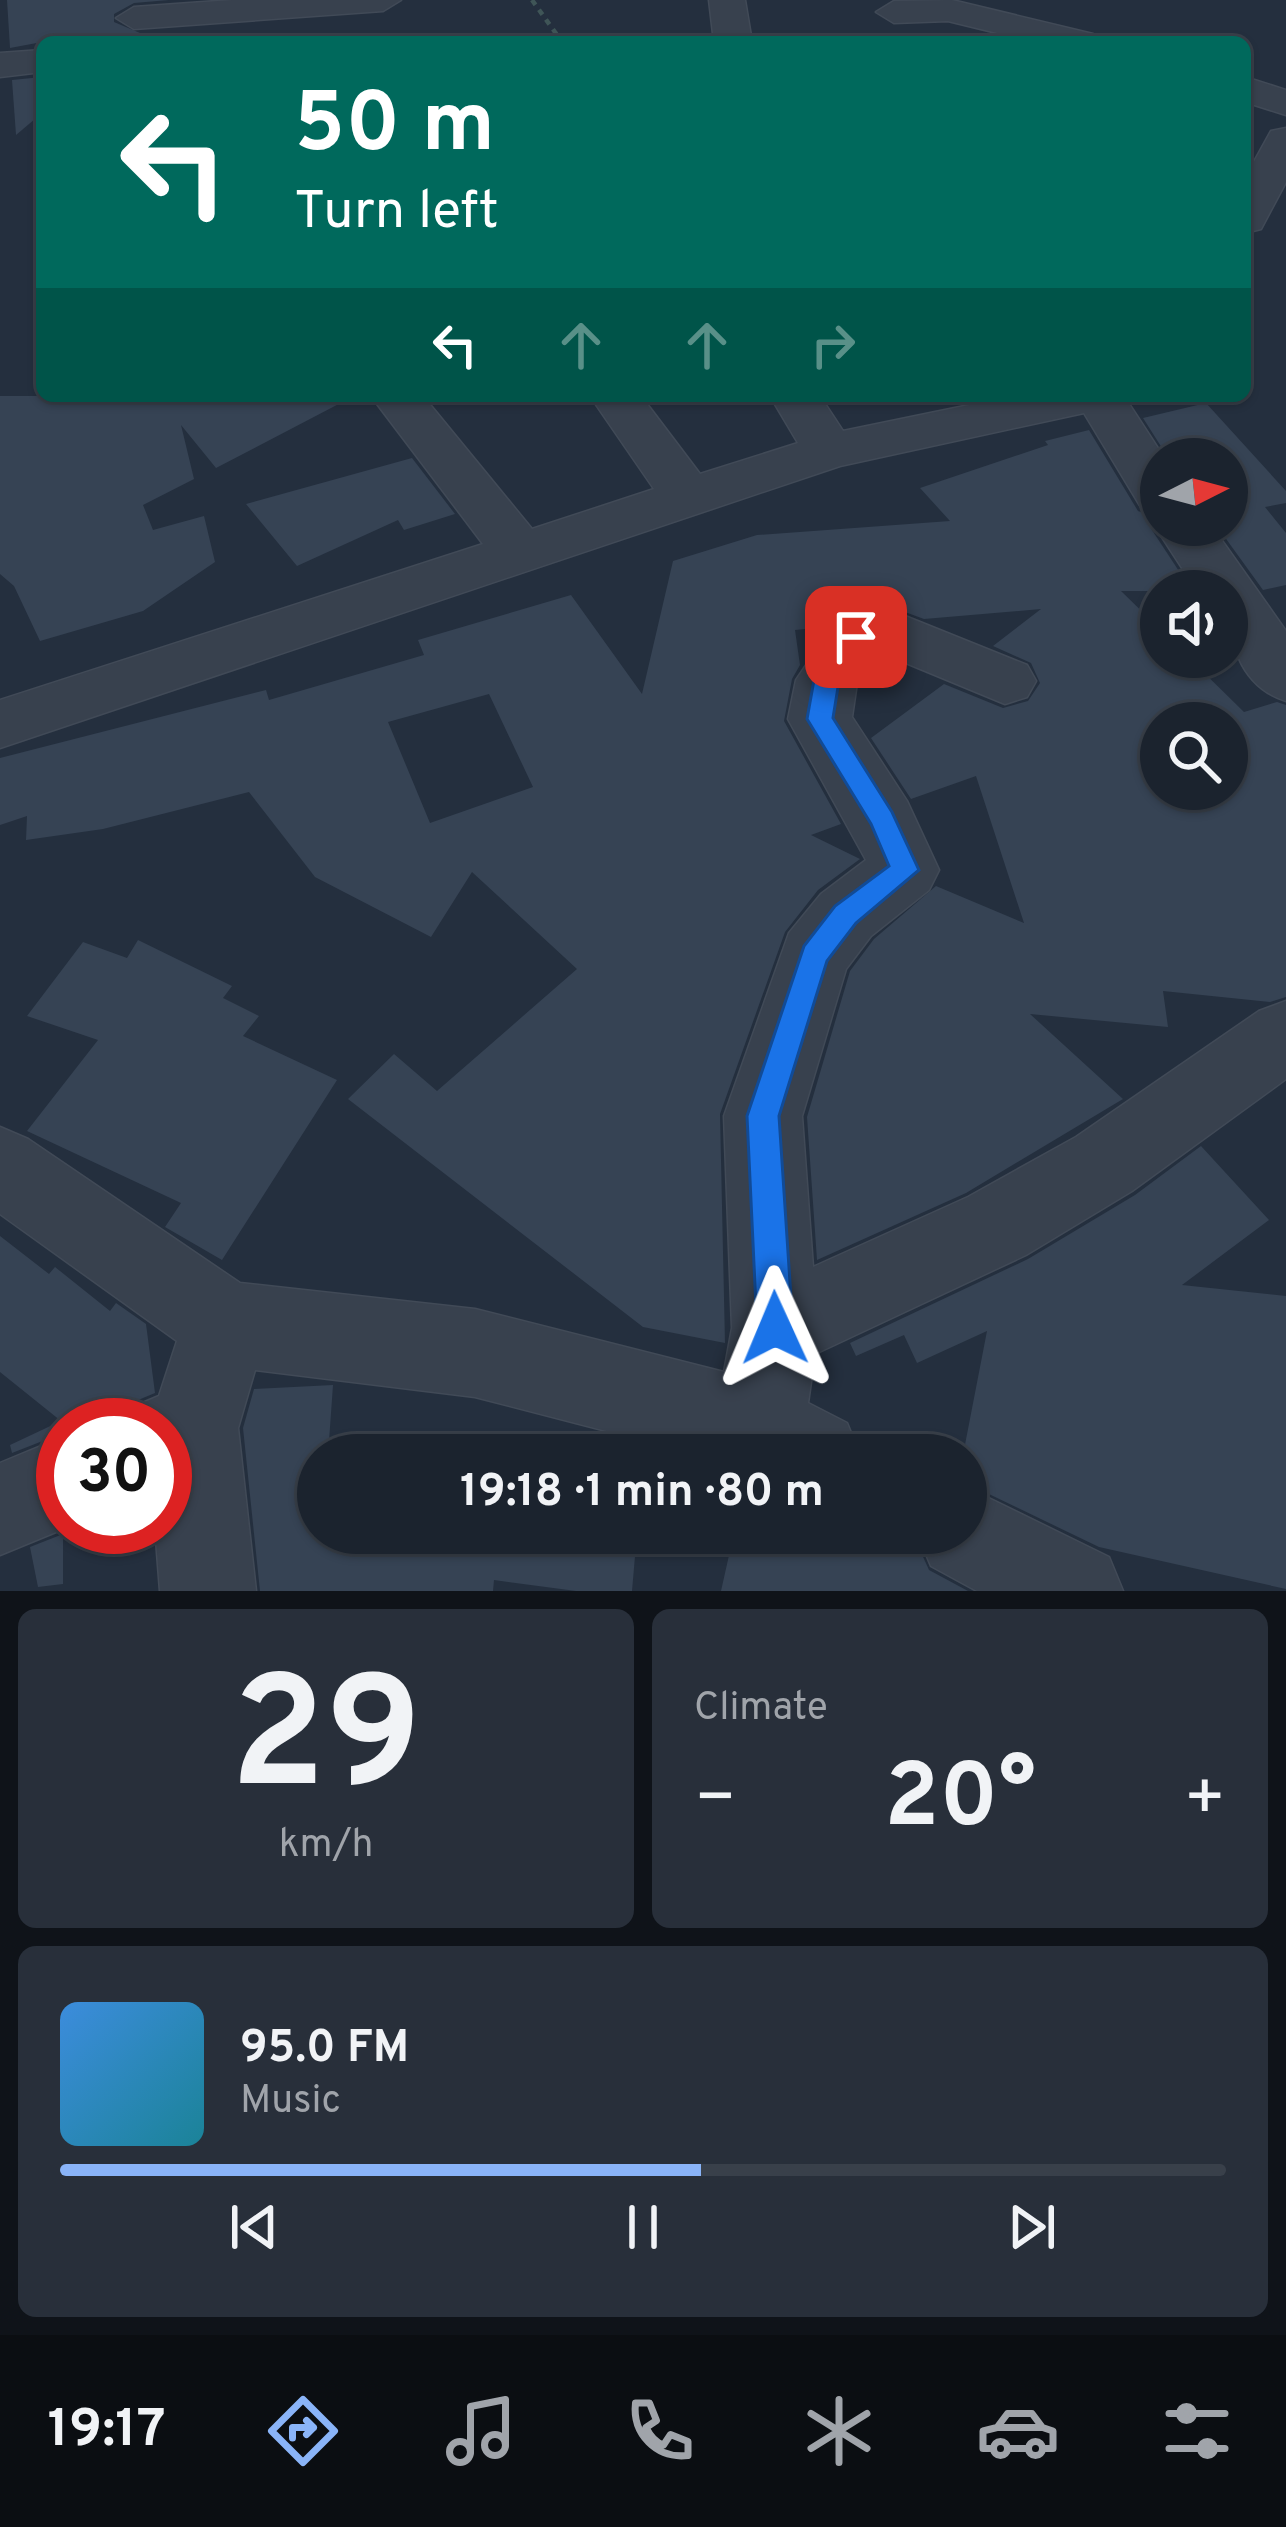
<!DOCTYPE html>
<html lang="en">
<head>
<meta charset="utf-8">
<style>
	:root { --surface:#1b232e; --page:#282f3a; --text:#f1f3f6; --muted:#a0a4aa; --line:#39404a; --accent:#8ab4f8 }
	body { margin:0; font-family:Overpass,sans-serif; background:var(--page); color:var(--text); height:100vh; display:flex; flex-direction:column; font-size:45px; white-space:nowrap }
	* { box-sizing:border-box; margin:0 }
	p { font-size:39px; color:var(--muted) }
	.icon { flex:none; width:66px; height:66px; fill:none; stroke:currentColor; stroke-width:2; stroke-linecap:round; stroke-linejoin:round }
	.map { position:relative; height:1591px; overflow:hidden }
	.details { display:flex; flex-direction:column; gap:18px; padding:18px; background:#0f1319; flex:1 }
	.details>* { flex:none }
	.guide { position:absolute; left:36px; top:36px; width:1215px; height:366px; border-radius:18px; box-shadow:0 3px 9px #0004,0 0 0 3px var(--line); background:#00695c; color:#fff; overflow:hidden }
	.needle { width:78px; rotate:84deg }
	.controls { position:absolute; left:1140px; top:438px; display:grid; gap:24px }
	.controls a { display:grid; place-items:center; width:108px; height:108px; border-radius:50%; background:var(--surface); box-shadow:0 3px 9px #0004,0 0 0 3px var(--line); font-size:60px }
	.speed { position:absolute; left:36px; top:1398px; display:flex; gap:24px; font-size:60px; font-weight:700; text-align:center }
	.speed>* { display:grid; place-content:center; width:156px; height:156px; border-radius:50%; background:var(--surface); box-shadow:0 3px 9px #0004,0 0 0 3px var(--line); line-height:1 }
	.speed .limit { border:18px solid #d22; background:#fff; color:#111 }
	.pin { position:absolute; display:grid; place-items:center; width:102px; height:102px; color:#fff; margin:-51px; border-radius:24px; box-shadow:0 6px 18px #0006 }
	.me { position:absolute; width:132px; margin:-66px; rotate:359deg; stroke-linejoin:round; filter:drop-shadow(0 0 9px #0008) }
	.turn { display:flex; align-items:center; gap:42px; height:252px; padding:0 60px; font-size:54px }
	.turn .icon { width:156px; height:156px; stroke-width:2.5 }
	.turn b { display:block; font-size:84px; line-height:102px }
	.lanes { display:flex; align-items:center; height:114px; padding:0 60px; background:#0003; justify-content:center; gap:60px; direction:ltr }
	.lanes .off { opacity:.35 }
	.big { font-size:90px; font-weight:700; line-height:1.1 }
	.details .tile { flex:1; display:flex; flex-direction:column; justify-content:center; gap:18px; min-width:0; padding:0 42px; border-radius:18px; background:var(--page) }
	.details .dial { align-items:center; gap:0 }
	.dial b { font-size:156px; line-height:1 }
	.song { display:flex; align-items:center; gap:36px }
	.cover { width:144px; height:144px; border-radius:18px; background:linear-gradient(135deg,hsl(210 70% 55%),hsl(190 70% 35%)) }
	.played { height:12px; border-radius:6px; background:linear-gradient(90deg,var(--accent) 55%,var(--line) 55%) }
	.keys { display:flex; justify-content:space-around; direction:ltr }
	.heat { display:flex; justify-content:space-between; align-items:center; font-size:66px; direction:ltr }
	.details .tiles { flex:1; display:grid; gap:18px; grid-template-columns:1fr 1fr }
	.tile:last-child { grid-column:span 2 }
	.trip { position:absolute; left:297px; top:1434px; width:690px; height:120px; border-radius:60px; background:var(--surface); box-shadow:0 3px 9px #0004,0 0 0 3px var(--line); font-weight:700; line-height:120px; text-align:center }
	.tab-bar { display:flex; height:192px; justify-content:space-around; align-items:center; background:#0b0e12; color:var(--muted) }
	.tab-bar .icon { width:84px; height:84px }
	.tab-bar .current { color:var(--accent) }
	.tab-bar b { font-size:54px; color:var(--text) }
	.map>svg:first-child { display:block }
	.building { fill:#364354; fill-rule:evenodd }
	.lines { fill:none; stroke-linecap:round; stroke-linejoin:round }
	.minor-casing { stroke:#414a57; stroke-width:3 }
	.path { stroke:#3f5557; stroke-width:4.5; stroke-dasharray:6 6; stroke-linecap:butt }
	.minor { fill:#38414e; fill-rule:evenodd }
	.route { fill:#1a73e8; stroke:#114b97; stroke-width:3 }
</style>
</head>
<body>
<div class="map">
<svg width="1286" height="1591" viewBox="0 0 1286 1591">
	<rect width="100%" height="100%" fill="#242f3e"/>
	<g class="building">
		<polygon points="7,0 169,0 134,3 114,14 114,22 140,33 129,42 42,42 10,48"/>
		<polygon points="42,77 42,113 16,135 12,80"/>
		<polygon points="0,396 354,396 216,468 181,425 194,479 143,505 153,530 204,516 215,562 143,611 40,641 14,586 0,574"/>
		<polygon points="1206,403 1286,491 1286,503 1265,507 1286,533 1286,585 1263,590 1216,525 1227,525 1227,459 1169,459 1143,418"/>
		<path d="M1089,430L1138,511L1154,517L1150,527L1192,591H1121L1161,630V657H1188L1244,712L1277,702L1286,705V997L1270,1002L1163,991L1168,1027L1030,1014L1123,1099L966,1193L817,1260L807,1117L850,971L874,939L936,886L1024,923L976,776L911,799L871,738L944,684L1003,708L1028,701L1040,683L1031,663L993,646L1041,609L924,619L894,608L834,618L826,627L795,630L800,665L792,679L784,721L841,824L811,835L860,859L818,890L785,932L720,1114L725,1343L643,1327L348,1099L394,1054L437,1091L577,969L472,872L431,937L315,877L249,792L103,829L26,840L27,816L0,825V758L266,690L269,700L424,655L418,640L571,595L642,694L673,561L757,535L950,521L920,488L1048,445L1045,441ZM489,694L533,787L430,823L388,722ZM1161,723H1227V789H1161Z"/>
		<polygon points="412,458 455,514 404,530 398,520 297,566 246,504"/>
		<polygon points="138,940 232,986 223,998 259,1016 243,1036 337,1080 222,1260 165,1227 181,1203 27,1131 98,1040 27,1016 83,942 127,958"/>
		<polygon points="1201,1146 1269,1220 1182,1285 1286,1296 1286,1589 1099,1547 966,1483 963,1455 987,1331 917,1363 904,1335 856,1356 850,1343 1028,1259 1135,1195"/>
		<polygon points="0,1236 49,1274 55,1267 110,1311 116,1303 146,1324 155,1393 131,1403 122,1425 63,1423 63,1433 12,1453 10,1445 61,1421 0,1372"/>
		<polygon points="333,1385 328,1455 318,1455 318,1533 637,1533 632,1591 576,1591 494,1580 493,1591 260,1591 243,1428 254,1389"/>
		<polygon points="734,1533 904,1533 915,1539 929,1570 968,1591 721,1591"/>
		<polygon points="63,1534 63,1584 38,1587 30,1547"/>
	</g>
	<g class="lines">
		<g class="minor-casing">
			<g id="minor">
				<polygon points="232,0 401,0 383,11 134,29 116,18 134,7"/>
				<polygon points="709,0 745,0 752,42 714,42"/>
				<polygon points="952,0 1093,34 1099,42 1034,42 948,21 894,23 876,12 894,1"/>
				<polygon points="42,50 42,72 0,77 0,53"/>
				<polygon points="1245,77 1286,90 1286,115 1245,102"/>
				<polygon points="1286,128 1286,182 1261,229 1245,233 1245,178 1271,131"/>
				<path d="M371,396H423L532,529L654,489L590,396H641L700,474L798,443L770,396H820L843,431L1013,396H1124L1165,459L1161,525H1211L1286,631V701C1238,686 1227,636 1227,591H1197L1154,525L1161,514L1142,509L1084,413L840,466L0,748V700L483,544Z"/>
				<polygon points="895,612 1027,665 1036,681 1027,697 1005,704 889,656 874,657 857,683 852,717 907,801 939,870 929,890 871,936 846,969 802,1116 813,1267 968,1197 1076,1137 1259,1011 1286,1001 1286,1079 1132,1191 1026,1255 815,1354 808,1403 847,1423 860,1455 699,1455 475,1397 255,1370 238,1428 256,1591 160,1591 155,1527 165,1527 165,1425 126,1425 133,1407 159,1396 177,1341 0,1214 0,1127 28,1139 240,1283 475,1309 724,1372 732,1328 724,1116 789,933 821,894 866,860 788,719 796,680 835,622"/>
				<polygon points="63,1437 63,1527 68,1527 0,1555 0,1463"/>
				<polygon points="966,1487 1109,1557 1123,1591 977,1591 931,1566 917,1533 966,1533"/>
			</g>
		</g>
		<polyline class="path" points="532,0 562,42"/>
		<use href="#minor" class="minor"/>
	</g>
	<polygon class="route" points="856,628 868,637 839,681 833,718 892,812 919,870 856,923 827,961 779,1116 793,1328 787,1340 775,1345 762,1340 757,1328 747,1116 804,946 835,906 889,866 871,824 807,719 814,680 847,630"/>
</svg>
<div class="controls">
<a><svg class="needle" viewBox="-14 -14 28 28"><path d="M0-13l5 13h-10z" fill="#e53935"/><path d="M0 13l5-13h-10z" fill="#a0a4aa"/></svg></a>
<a><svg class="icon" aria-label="sound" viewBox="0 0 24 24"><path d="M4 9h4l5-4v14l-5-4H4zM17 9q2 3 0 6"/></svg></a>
<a><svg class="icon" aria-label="search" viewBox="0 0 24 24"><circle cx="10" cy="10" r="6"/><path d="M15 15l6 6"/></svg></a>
</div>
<div class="speed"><div class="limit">30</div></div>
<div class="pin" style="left:856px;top:637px;background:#d93025"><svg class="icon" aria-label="arrive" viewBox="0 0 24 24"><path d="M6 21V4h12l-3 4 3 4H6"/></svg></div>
<svg class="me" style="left:775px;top:1328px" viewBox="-20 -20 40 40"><path d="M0-17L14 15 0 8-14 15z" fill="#1a73e8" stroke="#fff" stroke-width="4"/></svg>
<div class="trip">19:18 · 1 min · 80 m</div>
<div class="guide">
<div class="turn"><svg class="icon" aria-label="left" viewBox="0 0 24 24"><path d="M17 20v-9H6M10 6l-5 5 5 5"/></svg><div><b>50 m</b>Turn left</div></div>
<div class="lanes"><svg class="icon" aria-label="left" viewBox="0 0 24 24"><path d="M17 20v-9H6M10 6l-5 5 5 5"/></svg><svg class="icon off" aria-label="ahead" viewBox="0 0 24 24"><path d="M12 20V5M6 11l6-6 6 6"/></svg><svg class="icon off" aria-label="ahead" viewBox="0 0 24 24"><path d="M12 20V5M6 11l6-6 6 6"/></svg><svg class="icon off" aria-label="right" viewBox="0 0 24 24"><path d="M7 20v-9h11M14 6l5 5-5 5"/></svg></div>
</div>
</div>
<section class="details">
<div class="tiles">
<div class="tile dial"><b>29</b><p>km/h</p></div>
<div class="tile"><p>Climate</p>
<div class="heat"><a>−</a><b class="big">20°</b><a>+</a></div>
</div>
<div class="tile">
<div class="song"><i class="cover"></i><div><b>95.0 FM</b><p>Music</p></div></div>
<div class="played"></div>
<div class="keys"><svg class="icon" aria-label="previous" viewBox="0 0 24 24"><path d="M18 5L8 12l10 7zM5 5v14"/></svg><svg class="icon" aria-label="pause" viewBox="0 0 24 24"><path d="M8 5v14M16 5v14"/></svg><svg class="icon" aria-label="next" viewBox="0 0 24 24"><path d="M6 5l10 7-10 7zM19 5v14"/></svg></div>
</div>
</div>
</section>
<nav class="tab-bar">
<b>19:17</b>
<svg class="icon current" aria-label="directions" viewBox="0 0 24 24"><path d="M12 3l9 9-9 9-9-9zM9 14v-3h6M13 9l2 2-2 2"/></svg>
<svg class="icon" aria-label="music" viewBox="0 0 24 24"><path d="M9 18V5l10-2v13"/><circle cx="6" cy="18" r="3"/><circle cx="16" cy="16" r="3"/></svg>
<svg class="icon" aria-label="phone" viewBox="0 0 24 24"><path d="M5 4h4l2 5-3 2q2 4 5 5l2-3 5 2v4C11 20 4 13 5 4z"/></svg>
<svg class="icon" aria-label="climate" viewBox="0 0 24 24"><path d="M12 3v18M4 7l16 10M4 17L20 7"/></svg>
<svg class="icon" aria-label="car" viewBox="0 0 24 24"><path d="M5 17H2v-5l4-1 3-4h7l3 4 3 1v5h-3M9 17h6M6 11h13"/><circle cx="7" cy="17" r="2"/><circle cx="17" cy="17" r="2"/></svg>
<svg class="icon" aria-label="filters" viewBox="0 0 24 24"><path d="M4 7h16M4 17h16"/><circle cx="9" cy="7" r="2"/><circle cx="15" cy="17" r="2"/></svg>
</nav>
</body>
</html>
